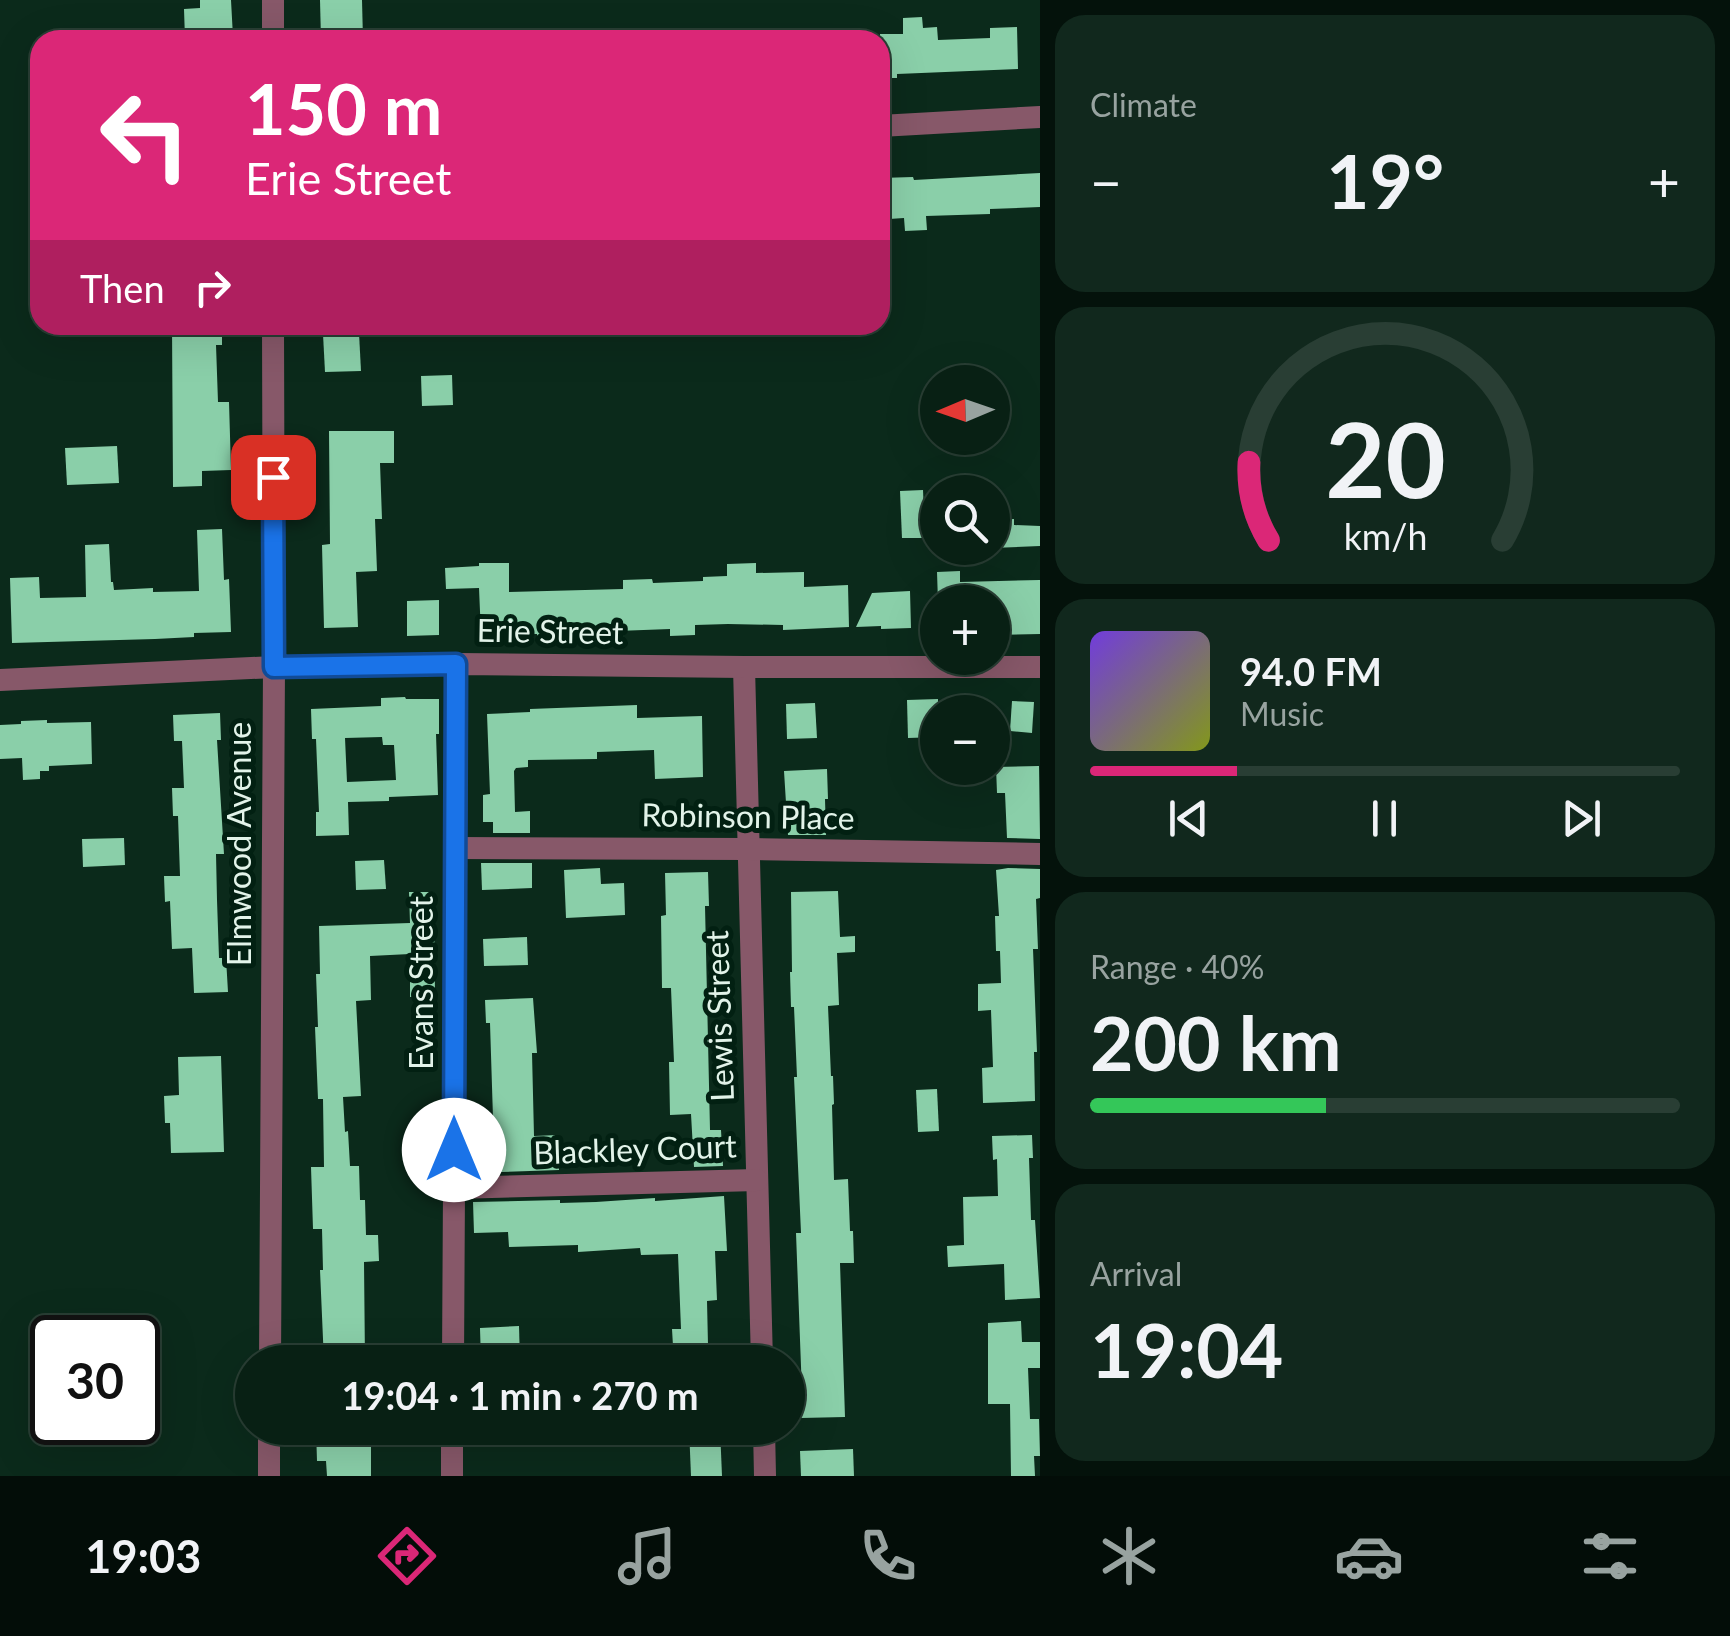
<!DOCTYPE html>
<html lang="en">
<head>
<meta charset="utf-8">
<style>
	:root { --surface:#082014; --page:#11281d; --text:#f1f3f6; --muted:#98a3a0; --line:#293e34; --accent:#db2777 }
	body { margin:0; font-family:Lato,sans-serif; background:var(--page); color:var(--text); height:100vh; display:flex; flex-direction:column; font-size:38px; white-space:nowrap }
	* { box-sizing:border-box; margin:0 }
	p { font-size:32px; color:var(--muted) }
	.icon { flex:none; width:55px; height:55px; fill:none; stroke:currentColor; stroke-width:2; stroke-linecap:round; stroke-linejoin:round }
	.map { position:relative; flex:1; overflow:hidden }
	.details { display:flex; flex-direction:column; gap:15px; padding:15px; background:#04120b; width:690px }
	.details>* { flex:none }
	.banner { position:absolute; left:30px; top:30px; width:860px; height:305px; border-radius:30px; box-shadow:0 10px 40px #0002,0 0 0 2px var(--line); background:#db2777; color:#fff; overflow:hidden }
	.needle { width:65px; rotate:268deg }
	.buttons { position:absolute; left:920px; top:365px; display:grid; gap:20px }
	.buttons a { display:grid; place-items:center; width:90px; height:90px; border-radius:50%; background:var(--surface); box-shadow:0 10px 40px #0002,0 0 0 2px var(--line); font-size:50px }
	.speed { position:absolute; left:30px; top:1315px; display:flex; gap:20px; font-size:50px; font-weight:700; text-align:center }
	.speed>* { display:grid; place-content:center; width:130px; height:130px; border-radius:50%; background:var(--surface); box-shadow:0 10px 40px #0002,0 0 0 2px var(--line); line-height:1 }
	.speed .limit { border:5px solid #111; border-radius:15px; background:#fff; color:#111 }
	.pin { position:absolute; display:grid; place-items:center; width:85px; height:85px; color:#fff; margin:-42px; border-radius:20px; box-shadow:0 5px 15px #0006 }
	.me { position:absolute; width:110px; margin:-55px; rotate:0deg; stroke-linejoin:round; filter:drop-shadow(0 0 8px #0008) }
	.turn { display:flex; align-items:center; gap:35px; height:210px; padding:0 50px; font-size:45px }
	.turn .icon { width:130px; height:130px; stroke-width:2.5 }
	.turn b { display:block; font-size:70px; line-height:85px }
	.then { display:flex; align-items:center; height:95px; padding:0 50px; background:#0003; gap:20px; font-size:38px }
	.big { font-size:75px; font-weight:700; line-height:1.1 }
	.details .card { flex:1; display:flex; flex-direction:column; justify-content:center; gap:15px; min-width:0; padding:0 35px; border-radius:30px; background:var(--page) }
	.details .dial { align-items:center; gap:0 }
	.dial svg { height:260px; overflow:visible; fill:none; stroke:var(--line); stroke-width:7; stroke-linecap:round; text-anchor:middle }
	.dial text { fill:var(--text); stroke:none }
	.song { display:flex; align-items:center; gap:30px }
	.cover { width:120px; height:120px; border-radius:15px; background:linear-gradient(135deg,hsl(260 70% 55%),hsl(70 70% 35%)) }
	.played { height:10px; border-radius:5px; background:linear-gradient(90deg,var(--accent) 25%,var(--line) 25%) }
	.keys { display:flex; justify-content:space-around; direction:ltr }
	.heat { display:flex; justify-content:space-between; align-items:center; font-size:55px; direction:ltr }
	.charge { height:15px; border-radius:8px; background:linear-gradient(90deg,#34c759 40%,var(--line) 0) }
	.trip { position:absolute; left:235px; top:1345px; width:570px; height:100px; border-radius:50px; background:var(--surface); box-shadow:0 10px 40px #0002,0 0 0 2px var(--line); font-weight:700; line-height:100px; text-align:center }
	.menu { display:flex; height:160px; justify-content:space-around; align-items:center; background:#030d08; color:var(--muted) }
	.menu .icon { width:70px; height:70px }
	.menu .current { color:var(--accent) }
	.menu b { font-size:45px; color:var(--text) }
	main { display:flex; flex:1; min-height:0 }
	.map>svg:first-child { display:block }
	.building { fill:#8acfa9; fill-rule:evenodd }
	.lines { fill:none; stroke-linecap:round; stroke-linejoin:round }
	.minor { stroke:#875869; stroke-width:22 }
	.route-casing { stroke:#114b97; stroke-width:25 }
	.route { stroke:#1a73e8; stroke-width:18 }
	.labels { text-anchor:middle; stroke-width:10; stroke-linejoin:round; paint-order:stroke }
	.street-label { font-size:32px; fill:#e2f3e9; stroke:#022012 }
</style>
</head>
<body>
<main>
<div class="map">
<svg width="1040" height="1476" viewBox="0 0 1040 1476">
	<rect width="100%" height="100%" fill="#0b2a1b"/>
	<g class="building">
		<polygon points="200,0 231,0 233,37 185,39 184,9 200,8"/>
		<polygon points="320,0 362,0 363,40 321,40"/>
		<polygon points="922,17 923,28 937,27 938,40 990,38 990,28 1017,27 1018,69 897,74 897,78 880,78 880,34 903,34 903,18"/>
		<polygon points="1040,173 1040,207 990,209 990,214 926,216 927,230 905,231 904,218 889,219 889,209 880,209 880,178 913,177 914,180"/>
		<polygon points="172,325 222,325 222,345 216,345 218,402 229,402 231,470 202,471 202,486 173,487"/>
		<polygon points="359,333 361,371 325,372 323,334"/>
		<polygon points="452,375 453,405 422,406 421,376"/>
		<polygon points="329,431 394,431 394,463 380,463 382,519 375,519 377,571 356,572 358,627 324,628 322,545 330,544"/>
		<polygon points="117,446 119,483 67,485 65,448"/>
		<polygon points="923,490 925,538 902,538 900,491"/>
		<polygon points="1014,519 1014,525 1040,526 1040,546 992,548 992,520"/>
		<polygon points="222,529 224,580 229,579 231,632 194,633 194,637 155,639 12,643 10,578 39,577 40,598 86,597 85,545 109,544 111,582 113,582 114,590 153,588 153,592 199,591 197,530"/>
		<polygon points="479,563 509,563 509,592 623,589 623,580 652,579 653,583 703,581 703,577 727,576 727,564 756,563 756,573 804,572 804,587 848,585 849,627 783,630 783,625 728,624 695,625 695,635 670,636 670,629 617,631 617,635 537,638 537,634 481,635 479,588 446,589 445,568 479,566"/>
		<polygon points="960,571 960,582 1040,580 1040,634 992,635 992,602 938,602 937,572"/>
		<polygon points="910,591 911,628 881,629 881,626 856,627 872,593"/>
		<polygon points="439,600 439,635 407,636 407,601"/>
		<path d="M405,697L406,699H439V734H436L438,795L389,797V801L348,802L349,835L316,836V812H319L316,739H312L311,709L381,706V698ZM382,737L383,745H394L396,780L347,782L345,738Z"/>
		<polygon points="938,699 938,737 908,738 907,700"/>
		<polygon points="1012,701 1034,702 1032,733 1010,731"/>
		<polygon points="815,703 817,738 787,739 786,704"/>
		<polygon points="637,705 637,718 702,716 703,777 655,779 654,750 597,752 597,759 528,760 528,767 516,768 514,771 515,812 530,811 530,833 493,833 493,822 483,822 483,795 490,794 487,714 530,712 530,709"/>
		<polygon points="220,713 221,740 217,740 224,854 216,854 217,900 219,958 226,958 228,992 194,993 192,948 172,949 170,901 165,902 164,876 180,876 178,816 173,816 172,788 184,788 182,741 174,741 173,715"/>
		<polygon points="47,720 47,723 91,722 92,764 49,766 49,771 40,771 40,779 23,780 22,758 0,759 0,725 21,724 21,721"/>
		<polygon points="1039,766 1040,839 1007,838 1005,793 997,793 996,767"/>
		<polygon points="827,769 828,799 825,799 826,835 788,835 784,771"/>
		<polygon points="124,838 125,865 83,867 82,839"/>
		<polygon points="384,860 386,889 356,890 355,861"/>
		<polygon points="481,863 532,863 532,888 482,890"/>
		<polygon points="600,868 601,884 624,883 625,915 566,918 564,870"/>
		<polygon points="1008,868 1040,869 1040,898 1036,899 1038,949 1033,949 1037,1052 1034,1052 1035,1101 983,1103 982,1068 993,1067 991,1010 978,1011 978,984 1001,983 1000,951 996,951 995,916 999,916 996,870"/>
		<polygon points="708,872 709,906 705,906 710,1130 721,1130 723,1166 694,1167 691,1114 670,1115 669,1062 674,1062 671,988 662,988 661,916 666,915 665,873"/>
		<polygon points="838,891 840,937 855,936 855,952 837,953 839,1005 828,1006 831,1076 833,1076 834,1104 832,1105 834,1180 848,1179 850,1231 853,1231 854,1263 840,1263 845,1417 801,1418 800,1393 802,1393 796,1233 801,1233 794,1077 797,1077 794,1007 791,1007 790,972 792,972 791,892"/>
		<polygon points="409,892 434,892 435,997 410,997 410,954 370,956 371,1000 356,1001 361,1096 343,1097 345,1132 348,1131 350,1166 359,1166 360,1200 365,1200 366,1235 378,1235 379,1261 364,1262 365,1362 324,1362 320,1270 323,1270 322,1229 313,1229 311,1167 324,1167 323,1099 318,1099 315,1027 318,1027 316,974 320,974 319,926 410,923"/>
		<polygon points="527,937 528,965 484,966 483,939"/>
		<polygon points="533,998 537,1053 532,1053 534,1136 558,1135 559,1170 471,1173 470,1151 494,1150 490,1023 486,1023 485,1000"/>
		<polygon points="221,1056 224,1152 171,1153 170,1123 165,1123 164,1096 179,1095 178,1057"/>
		<polygon points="937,1089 939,1131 918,1132 916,1090"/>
		<polygon points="1032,1135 1033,1158 1029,1158 1031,1220 1035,1220 1040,1298 1005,1300 1004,1264 948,1267 947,1246 964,1245 963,1197 998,1196 997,1159 993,1160 992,1136"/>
		<polygon points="724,1196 727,1251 715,1251 717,1300 707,1301 708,1345 673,1346 672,1329 681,1329 678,1254 641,1255 640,1248 578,1252 578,1245 509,1247 508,1232 474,1233 473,1202 560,1200 560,1203 596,1202 655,1198 655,1201"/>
		<polygon points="1021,1321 1022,1342 1040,1342 1040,1368 1028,1368 1030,1419 1039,1419 1040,1456 1034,1456 1035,1476 1011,1476 1010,1404 988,1404 988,1323"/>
		<polygon points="519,1326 520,1362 481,1362 480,1328"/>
		<polygon points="360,1428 371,1428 371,1476 327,1476 326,1461 317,1461 316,1429"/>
		<polygon points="689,1428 720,1428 722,1476 691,1476"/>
		<polygon points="853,1449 854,1476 801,1476 800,1451"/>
	</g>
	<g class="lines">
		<g class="minor">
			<polyline points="273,40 273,0"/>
			<polyline points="880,126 1040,117"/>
			<polyline points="744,667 762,1362"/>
			<polyline points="0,680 274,667 457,664 744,667 1040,667"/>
			<polyline points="455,848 748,849 1040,854"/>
			<polyline points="454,1188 757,1180"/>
			<polyline points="270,1362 274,667 273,325"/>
			<polyline points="453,1362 457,664"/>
			<polyline points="764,1428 765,1476"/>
			<polyline points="269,1476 269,1428"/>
			<polyline points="452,1476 452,1428"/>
		</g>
	</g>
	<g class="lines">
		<g class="route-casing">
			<polyline id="route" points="273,477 274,667 456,664 454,1150"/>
		</g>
		<use href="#route" class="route"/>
	</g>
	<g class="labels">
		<g class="street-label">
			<text transform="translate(550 632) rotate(1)" y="11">Erie Street</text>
			<text transform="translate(748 817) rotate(1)" y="11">Robinson Place</text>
			<text transform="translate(240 844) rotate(-90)" y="11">Elmwood Avenue</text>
			<text transform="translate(422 983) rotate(-90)" y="11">Evans Street</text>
			<text transform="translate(720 1016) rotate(-92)" y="11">Lewis Street</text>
			<text transform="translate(635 1150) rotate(-2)" y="11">Blackley Court</text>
		</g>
	</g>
</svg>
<div class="buttons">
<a><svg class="needle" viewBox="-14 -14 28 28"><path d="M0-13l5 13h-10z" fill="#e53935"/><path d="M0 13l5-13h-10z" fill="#98a3a0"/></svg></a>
<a><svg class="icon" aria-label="search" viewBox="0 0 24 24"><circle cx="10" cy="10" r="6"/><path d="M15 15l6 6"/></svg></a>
<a>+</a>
<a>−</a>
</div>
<div class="speed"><div class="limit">30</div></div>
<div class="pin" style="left:273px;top:477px;background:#d93025"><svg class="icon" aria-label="arrive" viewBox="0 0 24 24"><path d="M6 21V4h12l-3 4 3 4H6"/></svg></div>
<svg class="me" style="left:454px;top:1150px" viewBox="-20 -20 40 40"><circle r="19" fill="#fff"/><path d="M0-13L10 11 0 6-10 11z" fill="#1a73e8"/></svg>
<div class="trip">19:04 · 1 min · 270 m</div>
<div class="banner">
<div class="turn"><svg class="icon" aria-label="left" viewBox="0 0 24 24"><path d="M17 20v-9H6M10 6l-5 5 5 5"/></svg><div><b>150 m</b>Erie Street</div></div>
<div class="then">Then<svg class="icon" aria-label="right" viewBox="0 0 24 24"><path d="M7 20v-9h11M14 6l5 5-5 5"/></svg></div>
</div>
</div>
<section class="details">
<div class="card"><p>Climate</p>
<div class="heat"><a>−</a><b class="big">19°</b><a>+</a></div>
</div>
<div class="card dial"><svg viewBox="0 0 100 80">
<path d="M14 69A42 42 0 1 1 86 69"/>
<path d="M14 69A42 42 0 0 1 8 45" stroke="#db2777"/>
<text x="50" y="56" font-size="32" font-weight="700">20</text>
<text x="50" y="72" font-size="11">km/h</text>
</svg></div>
<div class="card">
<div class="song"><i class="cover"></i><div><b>94.0 FM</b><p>Music</p></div></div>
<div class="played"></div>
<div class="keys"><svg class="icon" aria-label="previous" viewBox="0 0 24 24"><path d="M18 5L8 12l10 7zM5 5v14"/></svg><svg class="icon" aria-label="pause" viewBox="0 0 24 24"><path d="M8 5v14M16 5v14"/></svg><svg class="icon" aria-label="next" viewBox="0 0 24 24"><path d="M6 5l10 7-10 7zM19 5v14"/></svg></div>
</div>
<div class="card"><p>Range · 40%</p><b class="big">200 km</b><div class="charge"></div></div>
<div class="card"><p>Arrival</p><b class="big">19:04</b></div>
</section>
</main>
<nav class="menu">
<b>19:03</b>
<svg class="icon current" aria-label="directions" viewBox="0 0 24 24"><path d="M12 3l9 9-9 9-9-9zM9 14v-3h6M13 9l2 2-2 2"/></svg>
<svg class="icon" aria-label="music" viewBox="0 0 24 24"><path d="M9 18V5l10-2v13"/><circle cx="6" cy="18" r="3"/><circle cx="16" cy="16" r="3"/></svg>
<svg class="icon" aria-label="phone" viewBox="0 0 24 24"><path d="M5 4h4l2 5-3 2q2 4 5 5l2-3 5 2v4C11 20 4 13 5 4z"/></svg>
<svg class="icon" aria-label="climate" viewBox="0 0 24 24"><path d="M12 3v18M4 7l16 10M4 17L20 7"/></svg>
<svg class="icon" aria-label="car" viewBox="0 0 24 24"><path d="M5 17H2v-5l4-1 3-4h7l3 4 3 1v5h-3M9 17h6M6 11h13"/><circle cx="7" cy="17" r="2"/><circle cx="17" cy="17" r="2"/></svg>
<svg class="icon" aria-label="filters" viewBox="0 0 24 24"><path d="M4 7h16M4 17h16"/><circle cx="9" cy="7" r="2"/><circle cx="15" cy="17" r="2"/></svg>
</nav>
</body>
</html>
